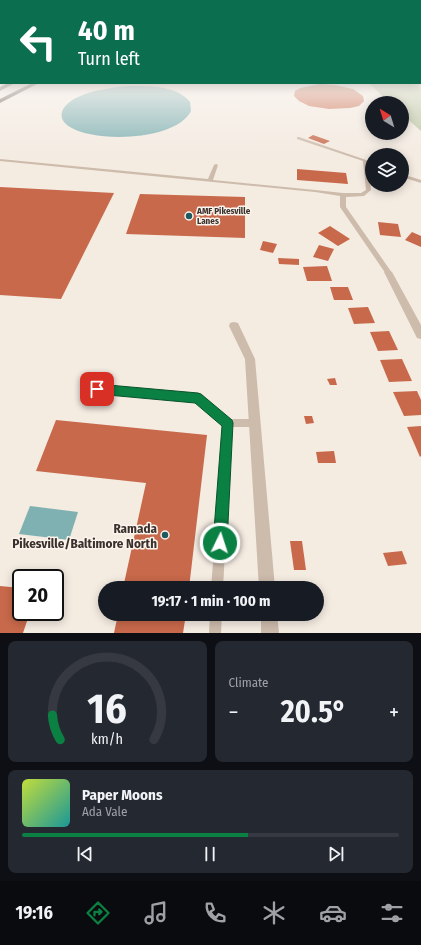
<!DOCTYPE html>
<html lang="en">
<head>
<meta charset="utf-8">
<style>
	:root { --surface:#171b24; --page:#242831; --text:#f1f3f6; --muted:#9ea1a6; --line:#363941; --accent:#0b8043 }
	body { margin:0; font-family:"Fira Sans Condensed",sans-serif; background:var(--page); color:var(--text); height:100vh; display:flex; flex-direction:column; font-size:15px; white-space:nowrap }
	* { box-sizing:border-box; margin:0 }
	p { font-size:13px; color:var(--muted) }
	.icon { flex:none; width:22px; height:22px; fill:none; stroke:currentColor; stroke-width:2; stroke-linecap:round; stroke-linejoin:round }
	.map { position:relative; height:633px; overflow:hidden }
	.details { display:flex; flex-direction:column; gap:8px; padding:8px; background:#0d0f14; flex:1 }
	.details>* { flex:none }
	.guide { position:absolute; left:0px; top:0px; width:421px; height:84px; box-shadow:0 2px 10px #0003; background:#0b6e4f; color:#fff; overflow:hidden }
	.needle { width:26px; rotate:322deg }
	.controls { position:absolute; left:365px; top:96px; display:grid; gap:8px }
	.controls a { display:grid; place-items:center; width:44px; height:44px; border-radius:50%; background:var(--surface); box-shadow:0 2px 10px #0003; font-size:20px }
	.speed { position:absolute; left:12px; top:569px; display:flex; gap:8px; font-size:20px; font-weight:700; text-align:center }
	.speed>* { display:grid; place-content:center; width:52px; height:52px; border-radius:50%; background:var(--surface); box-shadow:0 2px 10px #0003; line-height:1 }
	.speed .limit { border:2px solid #111; border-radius:6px; background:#fff; color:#111 }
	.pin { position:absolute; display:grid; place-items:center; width:34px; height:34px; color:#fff; margin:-17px; border-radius:8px; box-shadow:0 2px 6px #0006 }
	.me { position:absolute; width:44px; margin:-22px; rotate:4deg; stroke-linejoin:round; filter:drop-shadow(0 0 3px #0008) }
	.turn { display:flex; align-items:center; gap:14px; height:84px; padding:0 12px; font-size:18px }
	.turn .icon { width:52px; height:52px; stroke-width:2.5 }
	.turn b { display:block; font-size:28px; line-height:34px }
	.big { font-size:30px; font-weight:700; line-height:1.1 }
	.details .card { flex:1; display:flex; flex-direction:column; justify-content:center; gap:6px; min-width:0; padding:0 14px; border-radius:8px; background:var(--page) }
	.details .dial { align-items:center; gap:0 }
	.dial svg { height:104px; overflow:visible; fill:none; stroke:var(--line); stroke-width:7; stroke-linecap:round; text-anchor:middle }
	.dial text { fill:var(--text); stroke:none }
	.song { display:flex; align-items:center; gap:12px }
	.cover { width:48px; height:48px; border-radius:6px; background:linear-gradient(135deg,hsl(70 70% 55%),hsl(180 70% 35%)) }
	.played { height:4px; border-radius:2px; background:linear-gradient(90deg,var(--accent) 60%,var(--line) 60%) }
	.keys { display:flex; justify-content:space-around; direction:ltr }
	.heat { display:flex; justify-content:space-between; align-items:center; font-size:22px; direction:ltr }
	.details .tiles { flex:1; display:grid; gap:8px; grid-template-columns:1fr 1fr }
	.card:last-child { grid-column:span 2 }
	.trip { position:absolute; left:98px; top:581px; width:226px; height:40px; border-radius:20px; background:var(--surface); box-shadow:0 2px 10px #0003; font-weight:700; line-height:40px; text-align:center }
	.tabs { display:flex; height:64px; justify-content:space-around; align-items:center; background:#090b0e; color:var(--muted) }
	.tabs .icon { width:28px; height:28px }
	.tabs .active { color:var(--accent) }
	.tabs b { font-size:18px; color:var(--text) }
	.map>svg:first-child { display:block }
	.green { fill:#b8c4a0 }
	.water { fill:#7fb0b2 }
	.building { fill:#c8694b }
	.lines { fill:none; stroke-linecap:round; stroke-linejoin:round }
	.lane { fill:#cdbbac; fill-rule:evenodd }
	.street { fill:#cdbbac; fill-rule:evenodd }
	.highway { fill:#5c4a42; fill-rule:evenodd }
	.route { fill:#0b8043; stroke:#07532c }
	.poi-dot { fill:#1f5a5e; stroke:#fbf5ee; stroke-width:1.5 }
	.labels { text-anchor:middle; stroke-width:3; stroke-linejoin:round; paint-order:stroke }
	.far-poi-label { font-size:9px; font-weight:bold; fill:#3b302b; stroke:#fbf5ee; text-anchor:start }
	.near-poi-label { font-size:13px; font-weight:bold; fill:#3b302b; stroke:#fbf5ee; text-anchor:end }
</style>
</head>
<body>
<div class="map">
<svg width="421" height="633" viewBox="0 0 421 633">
	<rect width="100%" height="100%" fill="#f4ebe1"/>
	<polygon class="green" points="420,71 421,71 421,131 402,114 402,103 390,103 370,84 362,83 420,83"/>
	<g class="water">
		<path d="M128,86C147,86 177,85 190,102L191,111C176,141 95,143 70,127C65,124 60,119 62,112C68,93 111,87 128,86Z"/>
		<polygon points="30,506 78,512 69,540 19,534"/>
	</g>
	<g class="building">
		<polygon points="320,84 335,85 353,89 363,96 364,101 359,106 350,108 329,109 309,106 299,101 294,96 295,91 300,88"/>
		<polygon points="313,135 330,141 324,144 308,138"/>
		<polygon points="297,169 346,173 348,184 297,180"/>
		<polygon points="0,187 114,193 61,299 0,295"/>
		<polygon points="140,194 245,197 245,238 126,234"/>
		<polygon points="378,222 398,224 401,237 380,235"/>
		<polygon points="330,226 350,239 338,246 318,233"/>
		<polygon points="412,232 421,236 421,247 405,240"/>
		<polygon points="263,241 277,244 273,253 260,250"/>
		<polygon points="319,245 334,249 328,261 313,257"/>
		<polygon points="278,258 299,259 299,265 279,264"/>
		<polygon points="327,266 332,281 307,281 303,267"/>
		<polygon points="330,287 348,287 353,300 334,300"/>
		<polygon points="368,307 375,323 354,324 348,308"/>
		<polygon points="389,331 398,350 378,351 370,332"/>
		<polygon points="402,359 412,381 389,382 380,360"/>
		<polygon points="335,378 337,385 330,385 327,379"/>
		<polygon points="417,391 421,400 421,415 404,416 393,392"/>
		<polygon points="304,416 312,416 314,423 306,424"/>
		<polygon points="56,420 207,435 189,588 123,588 146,483 36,471"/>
		<polygon points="421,426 421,456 420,457 407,427"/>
		<polygon points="334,451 336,463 318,463 316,452"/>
		<polygon points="290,541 302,541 306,570 294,570"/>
		<polygon points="402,551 407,564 388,566 383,553"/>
		<polygon points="0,586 21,588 21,612 30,612 23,633 0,633"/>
		<polygon points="118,614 186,614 183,633 114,633"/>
	</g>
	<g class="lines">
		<g class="lane">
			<polygon points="411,83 416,83 421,85 421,87"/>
			<polygon points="297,137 299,137 372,162 372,164 368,163 371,190 364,196 346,197 346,207 390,270 391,272 390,274 386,274 340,207 340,196 315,192 0,161 0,159 208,179 214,165 216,164 218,165 213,180 315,190 343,193 361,193 366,190 363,161 297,139"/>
			<polygon points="402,174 421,180 421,183 402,177"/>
			<polygon points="97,385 197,394 200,395 230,419 255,419 258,420 259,423 258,426 255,427 232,427 223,588 211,588 224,425 195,402 97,393 94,392 93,389 94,386"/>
			<polygon points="210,614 222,614 221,633 209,633"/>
		</g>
		<g class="street">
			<polygon points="388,269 392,272 421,325 421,339 417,338 384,272"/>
			<polygon points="234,322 238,323 255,359 275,588 259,588 245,359 229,326 230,323"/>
			<polygon points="261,614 277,614 279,633 261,633"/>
		</g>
		<g class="highway">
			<polygon points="8,83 15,83 0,91 0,87"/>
			<polygon points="32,83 39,83 0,103 0,99"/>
		</g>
	</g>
	<linearGradient id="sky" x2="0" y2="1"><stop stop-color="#7eb2d2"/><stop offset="0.44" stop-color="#faf6f2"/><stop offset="1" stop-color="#faf6f2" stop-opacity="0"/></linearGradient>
	<rect width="421" height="160" fill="url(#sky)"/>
	<polygon class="route" points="97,384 198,393 201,394 232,420 233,423 227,543 225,548 220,550 215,548 213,543 222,426 195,403 97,394 93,392 92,389 93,386"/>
	<g class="poi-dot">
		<circle cx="189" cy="216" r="4"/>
		<circle cx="165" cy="535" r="4"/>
	</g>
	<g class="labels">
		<g class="far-poi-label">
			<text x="197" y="214">AMF Pikesville<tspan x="197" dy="10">Lanes</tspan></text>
		</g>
		<g class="near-poi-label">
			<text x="157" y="533">Ramada<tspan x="157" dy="15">Pikesville/Baltimore North</tspan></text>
		</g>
	</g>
</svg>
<div class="controls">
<a><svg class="needle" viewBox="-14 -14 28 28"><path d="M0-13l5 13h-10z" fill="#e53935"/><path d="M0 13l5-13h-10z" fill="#9ea1a6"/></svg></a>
<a><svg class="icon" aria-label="layers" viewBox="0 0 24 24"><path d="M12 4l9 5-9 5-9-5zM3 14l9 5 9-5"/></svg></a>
</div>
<div class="speed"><div class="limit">20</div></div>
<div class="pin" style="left:97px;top:389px;background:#d93025"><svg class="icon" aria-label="arrive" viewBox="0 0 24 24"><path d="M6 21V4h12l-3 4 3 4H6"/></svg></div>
<svg class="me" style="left:220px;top:543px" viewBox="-20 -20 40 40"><circle r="17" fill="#0b8043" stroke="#fff" stroke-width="3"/><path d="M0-11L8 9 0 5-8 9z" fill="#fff"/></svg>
<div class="trip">19:17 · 1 min · 100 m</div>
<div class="guide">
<div class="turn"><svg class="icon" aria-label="left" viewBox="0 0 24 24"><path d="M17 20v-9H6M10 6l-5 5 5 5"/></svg><div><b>40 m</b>Turn left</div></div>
</div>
</div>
<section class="details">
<div class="tiles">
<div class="card dial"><svg viewBox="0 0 100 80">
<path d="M14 69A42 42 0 1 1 86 69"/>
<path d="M14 69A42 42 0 0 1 8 50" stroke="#0b8043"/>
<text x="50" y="56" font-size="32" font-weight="700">16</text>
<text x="50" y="72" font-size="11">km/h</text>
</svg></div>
<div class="card"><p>Climate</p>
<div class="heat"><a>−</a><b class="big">20.5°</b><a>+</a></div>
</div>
<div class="card">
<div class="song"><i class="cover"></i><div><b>Paper Moons</b><p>Ada Vale</p></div></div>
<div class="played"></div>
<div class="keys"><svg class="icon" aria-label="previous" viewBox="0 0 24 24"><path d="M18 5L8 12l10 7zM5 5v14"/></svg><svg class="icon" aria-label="pause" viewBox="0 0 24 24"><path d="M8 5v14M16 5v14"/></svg><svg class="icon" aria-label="next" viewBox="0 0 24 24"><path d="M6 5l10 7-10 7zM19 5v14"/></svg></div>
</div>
</div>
</section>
<nav class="tabs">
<b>19:16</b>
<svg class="icon active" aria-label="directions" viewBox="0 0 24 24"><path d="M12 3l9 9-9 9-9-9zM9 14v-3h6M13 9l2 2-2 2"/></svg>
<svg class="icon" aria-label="music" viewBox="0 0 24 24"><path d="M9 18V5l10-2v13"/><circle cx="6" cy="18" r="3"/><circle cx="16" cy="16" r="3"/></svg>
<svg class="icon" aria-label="phone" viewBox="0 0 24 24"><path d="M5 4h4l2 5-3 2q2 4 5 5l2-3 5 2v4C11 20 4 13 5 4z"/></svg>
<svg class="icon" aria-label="climate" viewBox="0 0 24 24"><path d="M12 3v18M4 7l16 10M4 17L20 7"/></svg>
<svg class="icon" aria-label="car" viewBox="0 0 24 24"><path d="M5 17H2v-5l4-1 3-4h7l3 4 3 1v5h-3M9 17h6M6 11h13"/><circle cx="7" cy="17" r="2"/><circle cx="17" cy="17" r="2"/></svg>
<svg class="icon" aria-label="filters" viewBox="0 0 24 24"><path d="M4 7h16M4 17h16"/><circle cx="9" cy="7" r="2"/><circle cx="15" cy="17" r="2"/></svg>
</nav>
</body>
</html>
